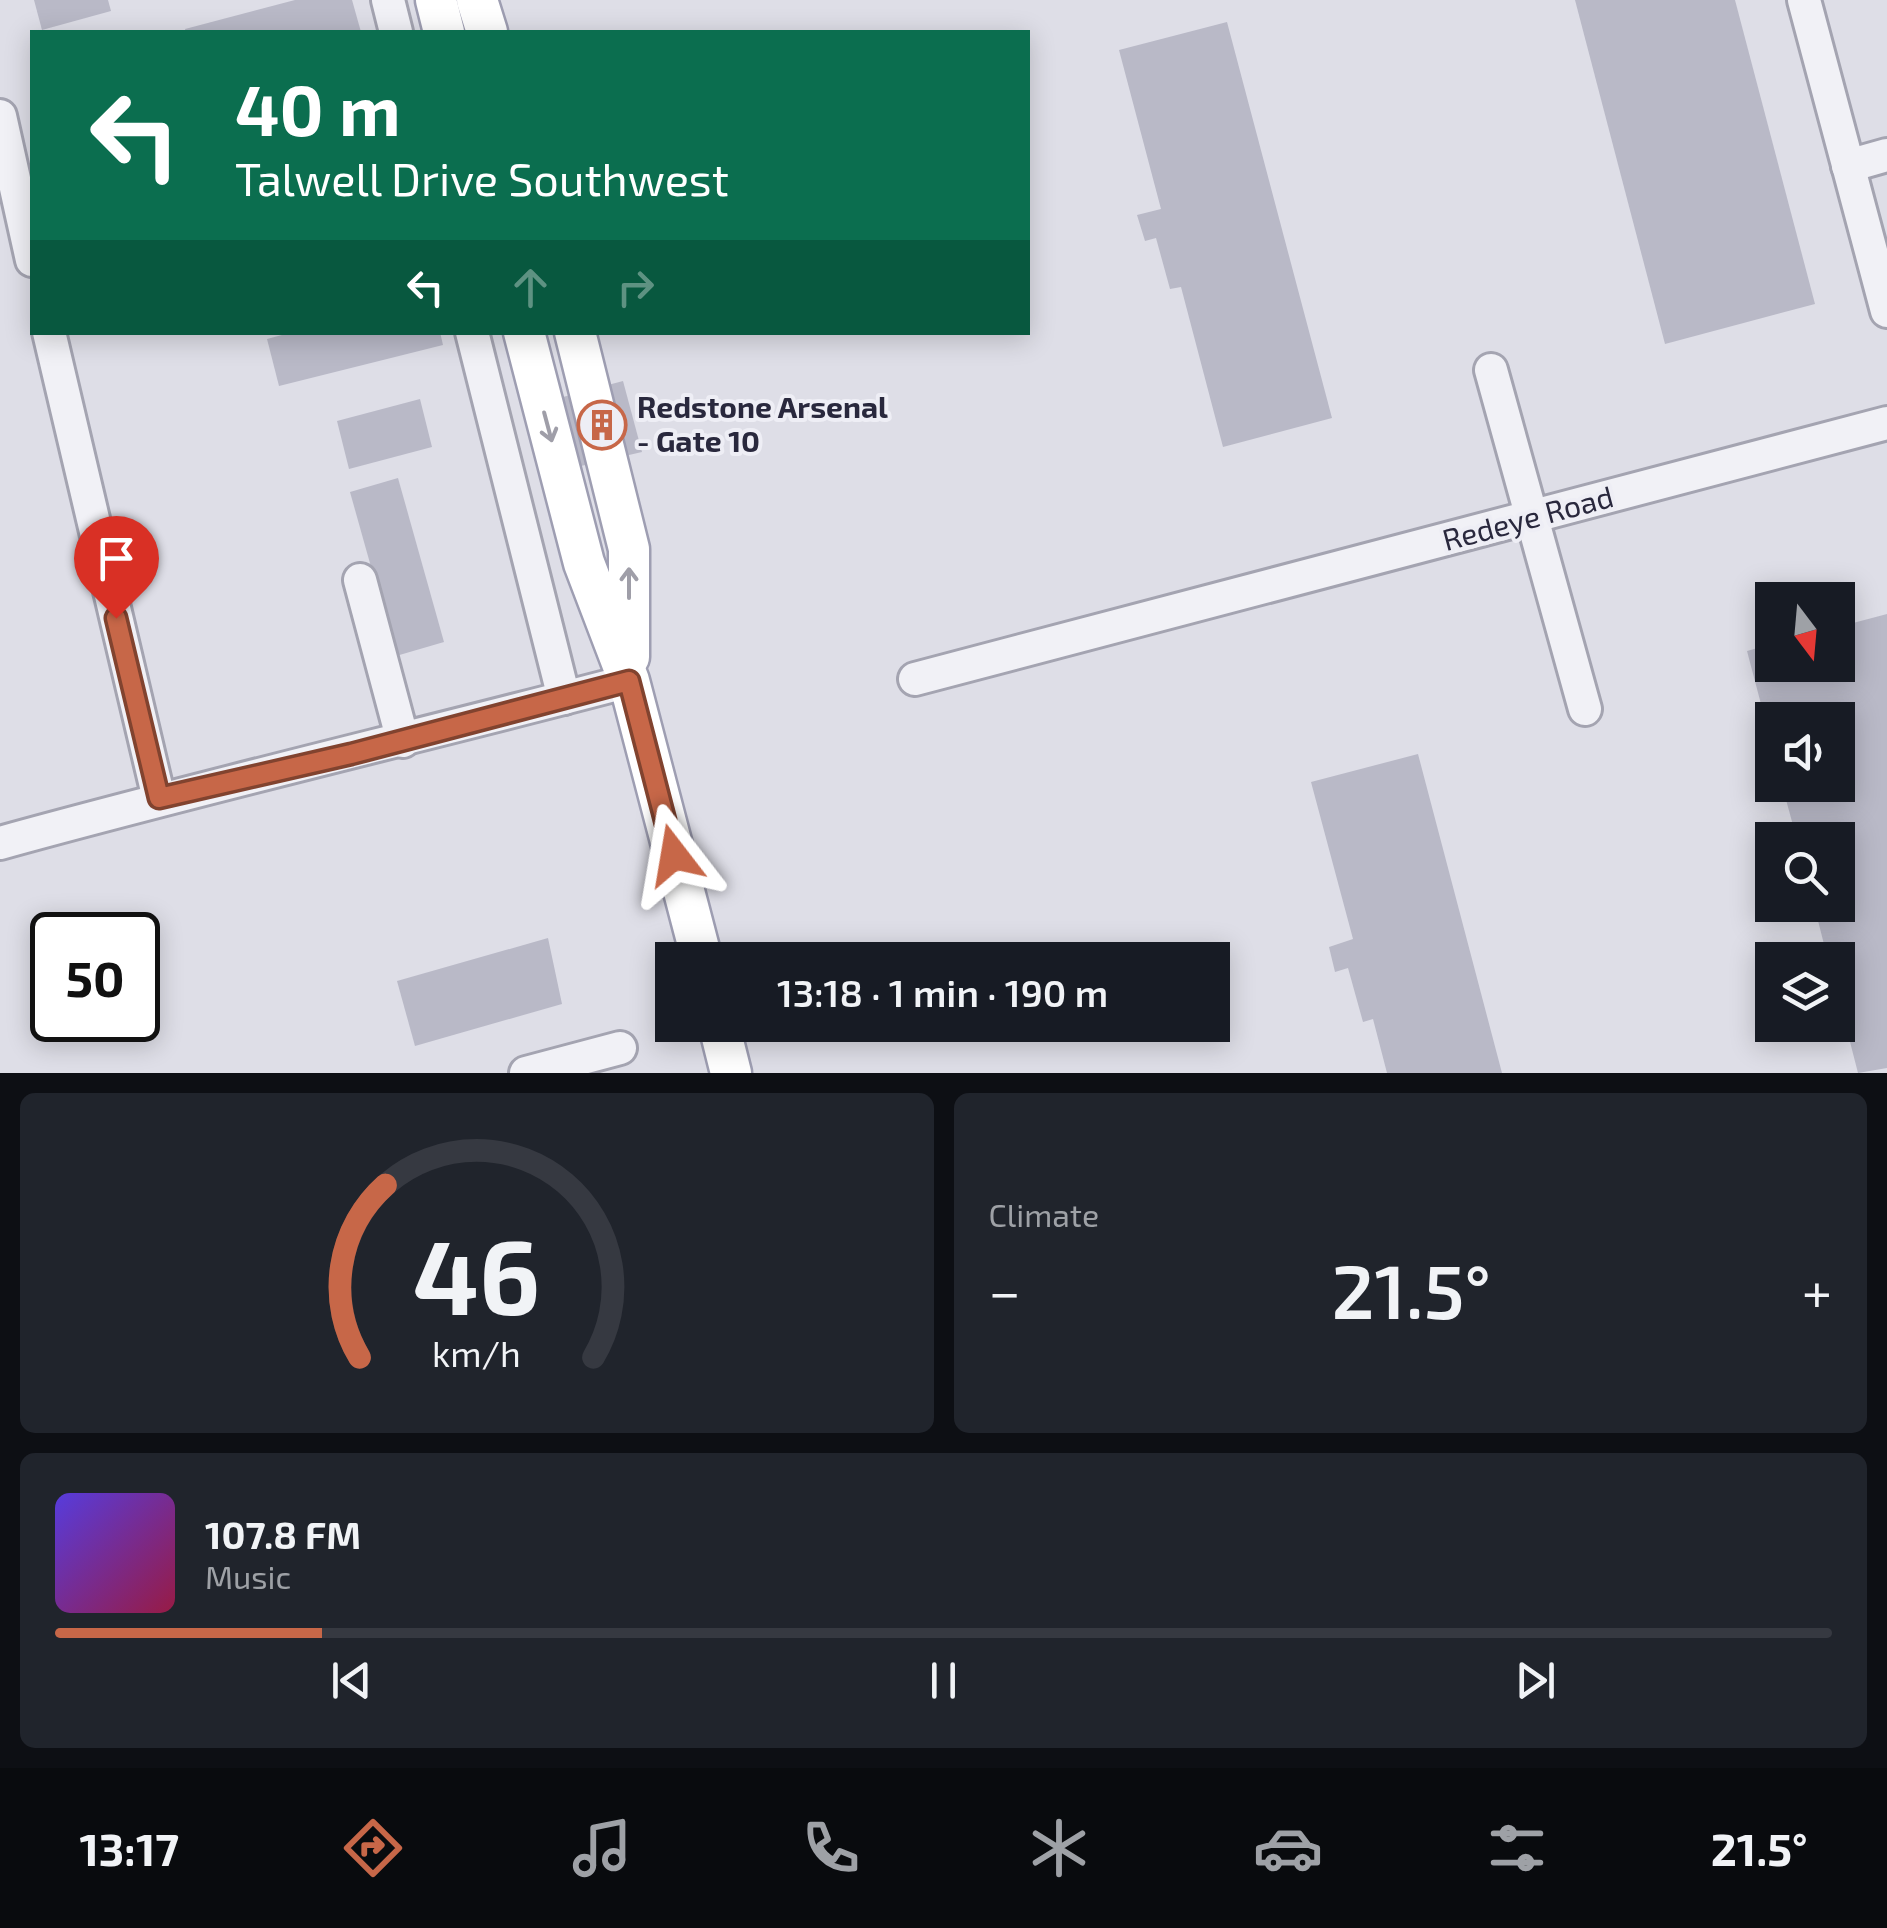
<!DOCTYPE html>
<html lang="en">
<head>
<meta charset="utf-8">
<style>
	:root { --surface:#171b24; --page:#20242c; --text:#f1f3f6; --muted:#9ea1a6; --line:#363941; --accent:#c76748 }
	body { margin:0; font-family:"Exo 2",sans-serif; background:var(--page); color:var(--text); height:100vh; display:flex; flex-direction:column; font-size:38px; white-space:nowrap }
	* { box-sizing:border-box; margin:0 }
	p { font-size:32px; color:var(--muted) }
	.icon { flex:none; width:55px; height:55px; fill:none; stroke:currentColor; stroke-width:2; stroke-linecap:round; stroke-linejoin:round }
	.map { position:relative; height:1073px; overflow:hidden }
	.drawer { display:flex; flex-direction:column; gap:20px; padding:20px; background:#0d0f14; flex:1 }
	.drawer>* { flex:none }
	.top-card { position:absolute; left:30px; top:30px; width:1000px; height:305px; border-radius:0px; box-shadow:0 5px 25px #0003; background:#0b6e4f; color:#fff; overflow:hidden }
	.needle { width:65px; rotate:164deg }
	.tools { position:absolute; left:1755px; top:582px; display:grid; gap:20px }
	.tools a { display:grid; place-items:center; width:100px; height:100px; border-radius:0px; background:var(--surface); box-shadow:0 5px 25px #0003; font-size:50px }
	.speed { position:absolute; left:30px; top:912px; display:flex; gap:20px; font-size:50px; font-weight:700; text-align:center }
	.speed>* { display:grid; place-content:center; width:130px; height:130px; border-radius:50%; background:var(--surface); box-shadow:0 5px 25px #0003; line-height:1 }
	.speed .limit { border:5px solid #111; border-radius:15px; background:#fff; color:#111 }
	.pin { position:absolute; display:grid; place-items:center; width:85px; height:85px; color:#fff; margin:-102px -42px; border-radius:50% 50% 50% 0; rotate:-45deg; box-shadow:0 0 10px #0007 }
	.pin .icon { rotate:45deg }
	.me { position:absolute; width:110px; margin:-55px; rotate:346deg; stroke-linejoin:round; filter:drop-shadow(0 0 8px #0008) }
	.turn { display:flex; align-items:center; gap:35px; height:210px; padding:0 40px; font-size:45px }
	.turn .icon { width:130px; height:130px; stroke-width:2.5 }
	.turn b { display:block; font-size:70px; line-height:85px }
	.lanes { display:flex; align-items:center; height:95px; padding:0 40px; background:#0003; justify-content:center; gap:50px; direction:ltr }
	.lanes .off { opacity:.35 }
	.big { font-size:75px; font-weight:600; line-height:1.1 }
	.drawer .widget { flex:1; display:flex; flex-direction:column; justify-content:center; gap:15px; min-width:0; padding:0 35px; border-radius:15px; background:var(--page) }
	.drawer .dial { align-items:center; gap:0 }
	.dial svg { height:260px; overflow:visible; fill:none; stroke:var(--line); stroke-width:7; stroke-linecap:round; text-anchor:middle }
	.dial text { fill:var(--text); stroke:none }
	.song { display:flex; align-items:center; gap:30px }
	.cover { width:120px; height:120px; border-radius:15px; background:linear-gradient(135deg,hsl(250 70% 55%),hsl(340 70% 35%)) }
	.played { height:10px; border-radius:5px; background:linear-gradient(90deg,var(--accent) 15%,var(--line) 15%) }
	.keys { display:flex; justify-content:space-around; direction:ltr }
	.heat { display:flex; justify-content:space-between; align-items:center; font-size:55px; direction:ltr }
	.drawer .tiles { flex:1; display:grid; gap:20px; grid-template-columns:1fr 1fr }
	.widget:last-child { grid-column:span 2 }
	.trip { position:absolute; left:655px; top:942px; width:575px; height:100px; border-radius:0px; background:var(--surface); box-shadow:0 5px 25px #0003; font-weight:600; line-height:100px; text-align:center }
	.tabs { display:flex; height:160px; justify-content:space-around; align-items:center; background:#090b0e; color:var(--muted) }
	.tabs .icon { width:70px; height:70px }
	.tabs .on { color:var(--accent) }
	.tabs b { font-size:45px; color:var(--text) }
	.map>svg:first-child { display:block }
	.building { fill:#b9b9c7 }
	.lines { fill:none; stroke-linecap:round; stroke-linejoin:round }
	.minor-casing { stroke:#a4a4b1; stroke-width:38 }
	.major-casing { stroke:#9e9eb2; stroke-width:45 }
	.minor { stroke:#f1f1f6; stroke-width:32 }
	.major { stroke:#fff; stroke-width:40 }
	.oneway { stroke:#9f9ea8 }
	.route-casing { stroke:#81432f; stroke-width:25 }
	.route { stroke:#c76748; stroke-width:18 }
	.labels { text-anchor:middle; stroke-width:8; stroke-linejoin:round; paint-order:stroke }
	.poi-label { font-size:30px; font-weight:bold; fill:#29283d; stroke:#eeeef5; text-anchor:start }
	.street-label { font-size:30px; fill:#29283d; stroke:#eeeef5 }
</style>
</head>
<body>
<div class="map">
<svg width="1887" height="1073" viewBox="0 0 1887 1073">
	<rect width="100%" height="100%" fill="#dedee7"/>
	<g class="building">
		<polygon points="34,0 108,0 111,11 42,30"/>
		<polygon points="295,0 352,0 361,32 186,32 185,29"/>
		<polygon points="1575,0 1735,0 1815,304 1665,344"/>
		<polygon points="1227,22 1332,418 1223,447 1181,287 1170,289 1156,238 1145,241 1137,215 1161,209 1119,50"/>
		<polygon points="293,332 440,332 443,345 279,386 267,339"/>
		<polygon points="623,381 642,452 581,466 563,397"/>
		<polygon points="420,399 432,447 349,469 337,421"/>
		<polygon points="398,478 444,642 396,656 350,492"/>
		<polygon points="1887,614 1887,1068 1858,1073 1838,995 1838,960 1828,960 1814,905 1838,905 1838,840 1797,840 1782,785 1838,785 1838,720 1772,720 1771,742 1747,651 1772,644 1772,665 1838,665 1838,627"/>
		<polygon points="1418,754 1502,1073 1387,1073 1373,1019 1363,1022 1348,968 1335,972 1329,947 1353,939 1311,782"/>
		<polygon points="548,938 562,1004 415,1046 397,981"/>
	</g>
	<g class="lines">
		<g class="minor-casing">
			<g id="minor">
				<polyline points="388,0 396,32"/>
				<polyline points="1804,0 1887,311"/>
				<polyline points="0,116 32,260"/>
				<polyline points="1848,166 1887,155"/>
				<polyline points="49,332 159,799"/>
				<polyline points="472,332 564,698"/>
				<polyline points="1491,370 1585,709"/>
				<polyline points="360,580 403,741"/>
				<polyline points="915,679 1887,423"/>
				<path d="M0,843C209,785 420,736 629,681"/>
				<polyline points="526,1073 620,1048"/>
			</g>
		</g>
		<g class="major-casing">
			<g id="major">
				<polyline points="436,0 444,32"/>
				<polyline points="477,0 487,32"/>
				<polyline points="524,332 584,563 629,681 702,960"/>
				<polyline points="575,332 629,549 629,657"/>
				<polyline points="719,1025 731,1073"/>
			</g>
		</g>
		<use href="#minor" class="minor"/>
		<use href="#major" class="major"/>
	</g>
	<defs><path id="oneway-shaft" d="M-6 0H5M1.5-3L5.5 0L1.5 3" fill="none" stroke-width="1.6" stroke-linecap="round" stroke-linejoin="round" transform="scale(2.5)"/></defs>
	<g class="oneway">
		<use href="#oneway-shaft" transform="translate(548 427) rotate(75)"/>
		<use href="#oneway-shaft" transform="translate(629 583) rotate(-90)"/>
	</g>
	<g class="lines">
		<g class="route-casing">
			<polyline id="route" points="116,618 159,798 351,754 629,681 674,855"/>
		</g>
		<use href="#route" class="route"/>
	</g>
	<defs>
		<g id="building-ring" transform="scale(2.5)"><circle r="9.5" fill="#eeeef5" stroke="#c76748" stroke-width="1.5"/><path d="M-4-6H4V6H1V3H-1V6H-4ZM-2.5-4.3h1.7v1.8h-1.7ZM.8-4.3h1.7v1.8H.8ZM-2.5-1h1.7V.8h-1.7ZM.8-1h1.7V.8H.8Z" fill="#c76748"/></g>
	</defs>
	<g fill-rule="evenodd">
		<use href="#building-ring" x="602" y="425"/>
	</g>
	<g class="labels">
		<g class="poi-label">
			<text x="637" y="418">Redstone Arsenal<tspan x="637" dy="34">- Gate 10</tspan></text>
		</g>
		<g class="street-label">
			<text transform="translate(1528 519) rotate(-15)" y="10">Redeye Road</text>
		</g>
	</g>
</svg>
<div class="tools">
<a><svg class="needle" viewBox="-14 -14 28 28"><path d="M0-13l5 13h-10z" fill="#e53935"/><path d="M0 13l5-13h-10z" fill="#9ea1a6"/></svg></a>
<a><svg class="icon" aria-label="sound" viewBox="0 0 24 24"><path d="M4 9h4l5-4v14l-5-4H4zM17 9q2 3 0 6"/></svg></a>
<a><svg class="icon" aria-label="search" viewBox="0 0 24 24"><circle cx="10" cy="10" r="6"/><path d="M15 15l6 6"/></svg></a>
<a><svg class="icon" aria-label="layers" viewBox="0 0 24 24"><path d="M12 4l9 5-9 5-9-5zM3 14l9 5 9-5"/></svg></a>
</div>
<div class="speed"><div class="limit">50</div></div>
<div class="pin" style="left:116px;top:618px;background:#d93025"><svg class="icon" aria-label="arrive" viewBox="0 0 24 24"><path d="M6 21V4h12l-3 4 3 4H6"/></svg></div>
<svg class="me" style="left:674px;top:855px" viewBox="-20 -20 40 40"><path d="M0-17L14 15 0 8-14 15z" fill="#c76748" stroke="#fff" stroke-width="4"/></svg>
<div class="trip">13:18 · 1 min · 190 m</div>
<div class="top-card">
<div class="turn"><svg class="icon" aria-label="left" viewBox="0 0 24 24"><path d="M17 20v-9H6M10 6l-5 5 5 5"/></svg><div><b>40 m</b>Talwell Drive Southwest</div></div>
<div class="lanes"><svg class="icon" aria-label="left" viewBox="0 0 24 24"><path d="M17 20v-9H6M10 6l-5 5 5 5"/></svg><svg class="icon off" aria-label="ahead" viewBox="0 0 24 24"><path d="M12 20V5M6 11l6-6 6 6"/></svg><svg class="icon off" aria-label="right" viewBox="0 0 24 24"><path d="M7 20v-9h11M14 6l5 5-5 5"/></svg></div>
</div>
</div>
<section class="drawer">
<div class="tiles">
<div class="widget dial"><svg viewBox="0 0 100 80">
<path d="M14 69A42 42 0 1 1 86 69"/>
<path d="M14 69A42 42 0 0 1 22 16" stroke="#c76748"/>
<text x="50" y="56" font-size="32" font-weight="700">46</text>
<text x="50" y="72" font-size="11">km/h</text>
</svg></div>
<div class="widget"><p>Climate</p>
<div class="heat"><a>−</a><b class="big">21.5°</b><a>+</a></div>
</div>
<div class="widget">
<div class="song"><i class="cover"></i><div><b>107.8 FM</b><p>Music</p></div></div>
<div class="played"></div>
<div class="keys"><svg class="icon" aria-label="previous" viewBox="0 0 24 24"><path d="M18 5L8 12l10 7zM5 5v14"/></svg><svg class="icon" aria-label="pause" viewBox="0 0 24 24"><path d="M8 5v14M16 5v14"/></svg><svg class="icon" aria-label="next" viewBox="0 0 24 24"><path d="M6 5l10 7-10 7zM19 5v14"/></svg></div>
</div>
</div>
</section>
<nav class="tabs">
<b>13:17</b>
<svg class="icon on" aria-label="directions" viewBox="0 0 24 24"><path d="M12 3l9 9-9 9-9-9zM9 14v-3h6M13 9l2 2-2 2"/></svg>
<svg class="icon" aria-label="music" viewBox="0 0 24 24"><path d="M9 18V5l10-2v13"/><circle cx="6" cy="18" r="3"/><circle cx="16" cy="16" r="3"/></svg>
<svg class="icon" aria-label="phone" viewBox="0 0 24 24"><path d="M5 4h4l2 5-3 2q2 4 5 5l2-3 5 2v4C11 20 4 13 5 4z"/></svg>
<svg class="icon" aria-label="climate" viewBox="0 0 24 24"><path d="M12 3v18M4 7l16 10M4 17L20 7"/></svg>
<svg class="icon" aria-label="car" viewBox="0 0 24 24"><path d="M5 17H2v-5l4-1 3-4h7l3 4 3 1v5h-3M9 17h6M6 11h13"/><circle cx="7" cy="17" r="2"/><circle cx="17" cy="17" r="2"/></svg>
<svg class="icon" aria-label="filters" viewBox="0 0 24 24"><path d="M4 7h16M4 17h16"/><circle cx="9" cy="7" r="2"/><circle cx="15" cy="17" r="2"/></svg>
<b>21.5°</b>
</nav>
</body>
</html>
